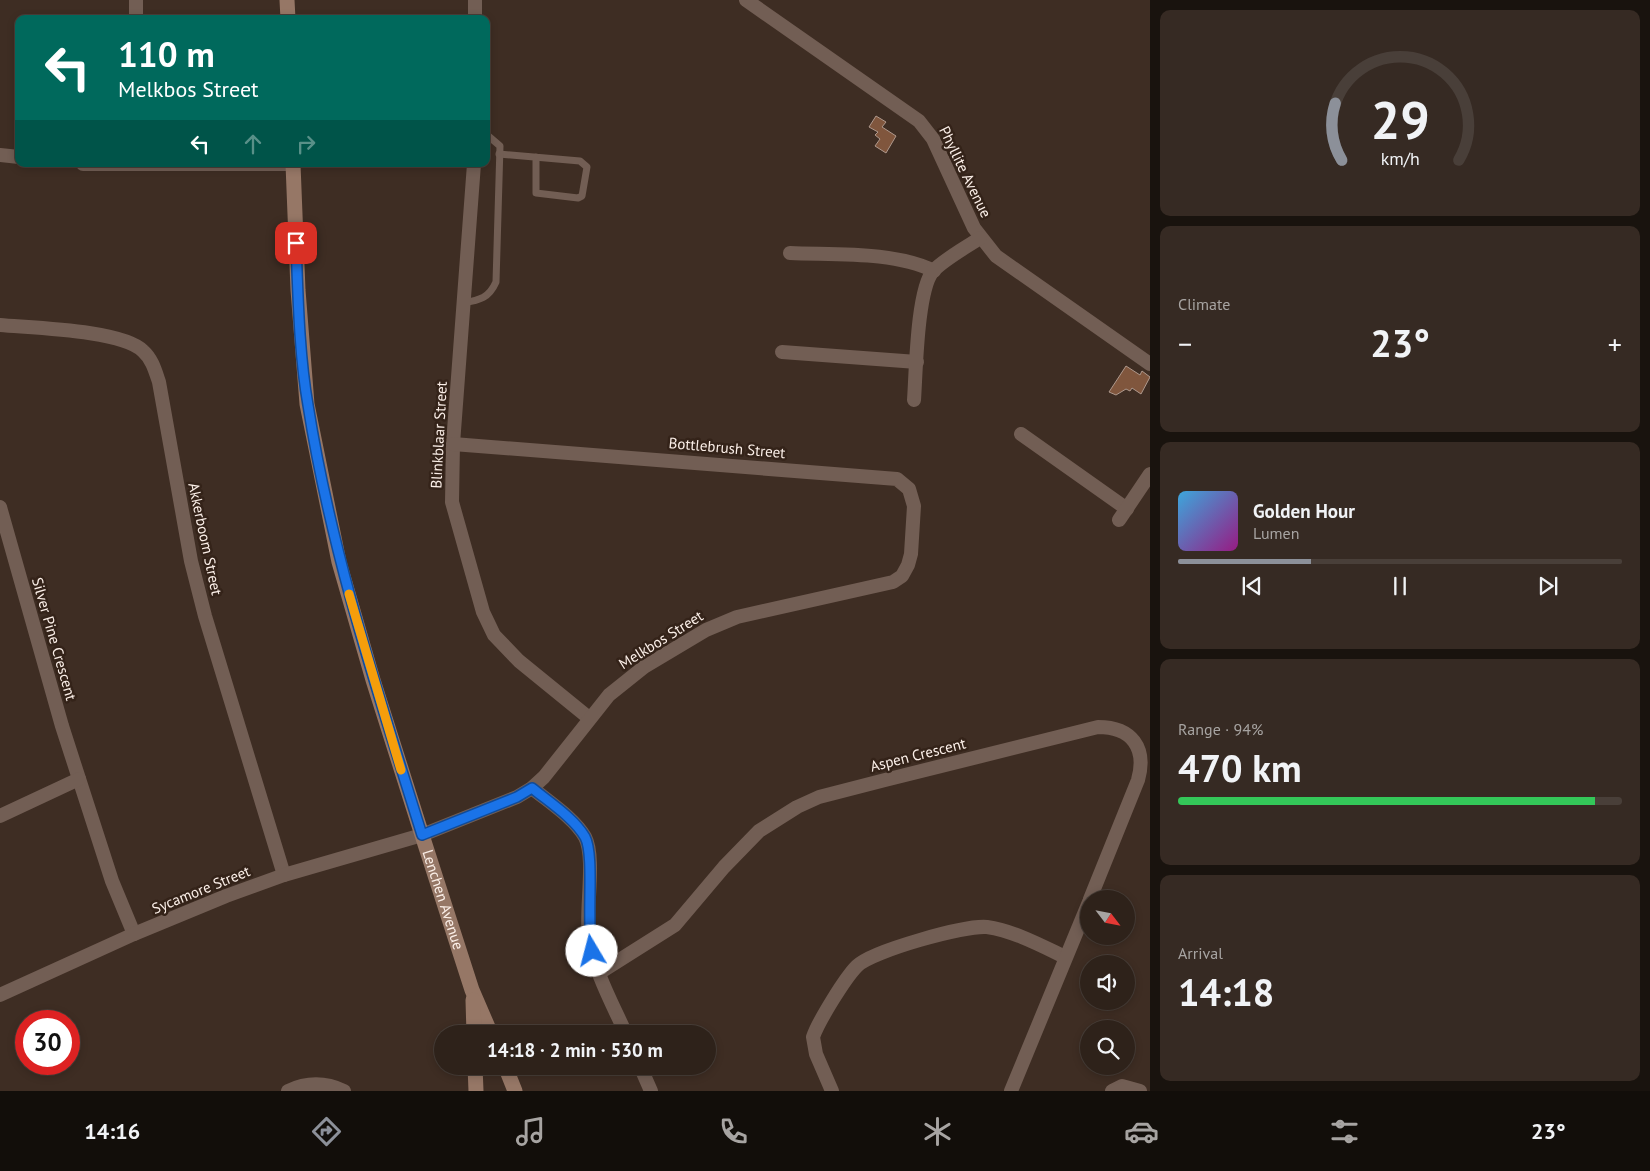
<!DOCTYPE html>
<html lang="en">
<head>
<meta charset="utf-8">
<style>
	:root { --surface:#2e221a; --page:#362a23; --text:#f1f3f6; --muted:#a7a4a2; --line:#493f39; --accent:#8c9099 }
	body { margin:0; font-family:"PT Sans",sans-serif; background:var(--page); color:var(--text); height:100vh; display:flex; flex-direction:column; font-size:19px; white-space:nowrap }
	* { box-sizing:border-box; margin:0 }
	p { font-size:16px; color:var(--muted) }
	.icon { flex:none; width:28px; height:28px; fill:none; stroke:currentColor; stroke-width:2; stroke-linecap:round; stroke-linejoin:round }
	.map { position:relative; flex:1; overflow:hidden }
	.sheet { display:flex; flex-direction:column; gap:10px; padding:10px; background:#19130e; width:500px }
	.sheet>* { flex:none }
	.guide { position:absolute; left:15px; top:15px; width:475px; height:152px; border-radius:10px; box-shadow:0 2px 8px #0003,0 0 0 1px var(--line); background:#00695c; color:#fff; overflow:hidden }
	.needle { width:32px; rotate:122deg }
	.fabs { position:absolute; left:1080px; top:890px; display:grid; gap:10px }
	.fabs a { display:grid; place-items:center; width:55px; height:55px; border-radius:50%; background:var(--surface); box-shadow:0 2px 8px #0003,0 0 0 1px var(--line); font-size:25px }
	.speed { position:absolute; left:15px; top:1010px; display:flex; gap:10px; font-size:25px; font-weight:700; text-align:center }
	.speed>* { display:grid; place-content:center; width:65px; height:65px; border-radius:50%; background:var(--surface); box-shadow:0 2px 8px #0003,0 0 0 1px var(--line); line-height:1 }
	.speed .limit { border:8px solid #d22; background:#fff; color:#111 }
	.pin { position:absolute; display:grid; place-items:center; width:42px; height:42px; color:#fff; margin:-21px; border-radius:10px; box-shadow:0 2px 8px #0006 }
	.me { position:absolute; width:55px; margin:-28px; rotate:352deg; stroke-linejoin:round; filter:drop-shadow(0 0 4px #0008) }
	.turn { display:flex; align-items:center; gap:18px; height:105px; padding:0 20px; font-size:22px }
	.turn .icon { width:65px; height:65px; stroke-width:2.5 }
	.turn b { display:block; font-size:35px; line-height:42px }
	.lanes { display:flex; align-items:center; height:48px; padding:0 20px; background:#0003; justify-content:center; gap:25px; direction:ltr }
	.lanes .off { opacity:.35 }
	.big { font-size:38px; font-weight:700; line-height:1.1 }
	.sheet .widget { flex:1; display:flex; flex-direction:column; justify-content:center; gap:8px; min-width:0; padding:0 18px; border-radius:10px; background:var(--page) }
	.sheet .dial { align-items:center; gap:0 }
	.dial svg { height:130px; overflow:visible; fill:none; stroke:var(--line); stroke-width:7; stroke-linecap:round; text-anchor:middle }
	.dial text { fill:var(--text); stroke:none }
	.song { display:flex; align-items:center; gap:15px }
	.cover { width:60px; height:60px; border-radius:8px; background:linear-gradient(135deg,hsl(200 70% 55%),hsl(310 70% 35%)) }
	.played { height:5px; border-radius:2px; background:linear-gradient(90deg,var(--accent) 30%,var(--line) 30%) }
	.keys { display:flex; justify-content:space-around; direction:ltr }
	.heat { display:flex; justify-content:space-between; align-items:center; font-size:28px; direction:ltr }
	.charge { height:8px; border-radius:4px; background:linear-gradient(90deg,#34c759 94%,var(--line) 0) }
	.trip { position:absolute; left:434px; top:1025px; width:282px; height:50px; border-radius:25px; background:var(--surface); box-shadow:0 2px 8px #0003,0 0 0 1px var(--line); font-weight:700; line-height:50px; text-align:center }
	.tabs { display:flex; height:80px; justify-content:space-around; align-items:center; background:#120e0a; color:var(--muted) }
	.tabs .icon { width:35px; height:35px }
	.tabs .active { color:var(--accent) }
	.tabs b { font-size:22px; color:var(--text) }
	main { display:flex; flex:1; min-height:0 }
	.map>svg:first-child { display:block }
	.building { fill:#80563d; stroke:#ae988c }
	.lines { fill:none; stroke-linecap:round; stroke-linejoin:round }
	.lane { stroke:#725e54; stroke-width:7 }
	.street { stroke:#725e54; stroke-width:14 }
	.secondary { stroke:#967766; stroke-width:15 }
	.route-casing { stroke:#114b97; stroke-width:12 }
	.route { stroke:#1a73e8; stroke-width:9 }
	.slow { stroke:#f59e0b; stroke-width:9 }
	.labels { text-anchor:middle; stroke-width:5; stroke-linejoin:round; paint-order:stroke }
	.street-label { font-size:15px; fill:#fbefe8; stroke:#342319 }
</style>
</head>
<body>
<main>
<div class="map">
<svg width="1150" height="1091" viewBox="0 0 1150 1091">
	<rect width="100%" height="100%" fill="#3e2d23"/>
	<g class="building">
		<polygon points="876,116 886,122 882,127 896,136 886,153 875,146 880,139 875,135 878,132 869,127"/>
		<polygon points="1126,366 1140,375 1142,371 1150,377 1141,394 1132,388 1130,391 1126,389 1116,395 1109,392"/>
	</g>
	<g class="lines">
		<g class="lane">
			<polyline points="499,154 580,161 587,167 582,196 578,198 536,193 536,157"/>
			<path d="M463,303C480,300 489,298 496,282L500,146L486,134"/>
		</g>
		<g class="street">
			<polyline points="136,0 136,19"/>
			<polyline points="746,0 919,121 933,139 974,228 996,256 1150,364"/>
			<polyline points="475,19 475,0"/>
			<polyline points="0,155 19,157"/>
			<polyline points="83,164 294,164"/>
			<polyline points="474,164 453,444 452,502 483,612 494,635 519,661 589,718"/>
			<path d="M790,253C834,255 894,251 934,271"/>
			<path d="M0,325C32,328 122,330 143,351C152,359 155,370 159,382L191,561L205,616L284,875"/>
			<polyline points="782,352 917,362"/>
			<path d="M914,400C916,372 917,290 933,271C946,258 965,248 980,238"/>
			<polyline points="1021,434 1127,509"/>
			<polyline points="0,507 62,726 112,881 134,934"/>
			<polyline points="1119,520 1150,474"/>
			<path d="M532,788C549,802 574,818 585,837C596,858 585,911 589,937C594,971 612,1003 626,1034"/>
			<polyline points="0,816 79,779"/>
			<path d="M599,973L675,925L724,867L759,831L797,807L819,797L885,780L1098,727C1132,727 1147,748 1138,780L1090,899"/>
			<polyline points="0,995 134,934 226,896 284,875 422,835 517,797 532,788 544,777 609,695 644,667 706,630 737,617 893,582 902,576 908,565 911,554 914,506 909,489 897,479 453,444"/>
			<polyline points="640,1066 651,1091"/>
			<path d="M288,1091C307,1082 325,1082 344,1091"/>
			<path d="M832,1091L816,1054L813,1037C818,1022 845,978 857,966C872,951 965,925 987,927C1014,931 1040,945 1065,957"/>
			<polyline points="1011,1091 1089,902"/>
			<polyline points="1112,1091 1122,1086 1140,1091"/>
		</g>
		<g class="secondary">
			<polyline points="287,0 288,19"/>
			<path id="s1" d="M293,164L298,290L307,404L339,562L373,680L422,835L472,990L491,1034"/>
			<polyline points="473,1000 474,1034"/>
			<polyline points="475,1066 476,1091"/>
			<polyline points="505,1066 515,1091"/>
		</g>
	</g>
	<g class="lines">
		<g class="route-casing">
			<path id="route" d="M296,243C298,294 299,354 308,405C331,552 378,693 422,835L517,797L532,788C549,802 574,818 585,837C595,855 586,924 592,951"/>
		</g>
		<use href="#route" class="route"/>
		<polyline class="slow" points="349,594 401,770"/>
	</g>
	<g class="labels">
		<g class="street-label">
			<text transform="translate(965 172) rotate(64)" y="5">Phyllite Avenue</text>
			<text transform="translate(439 435) rotate(-87)" y="5">Blinkblaar Street</text>
			<text transform="translate(727 448) rotate(5)" y="5">Bottlebrush Street</text>
			<text transform="translate(205 539) rotate(78)" y="5">Akkerboom Street</text>
			<text transform="translate(54 639) rotate(74)" y="5">Silver Pine Crescent</text>
			<text transform="translate(661 640) rotate(-32)" y="5">Melkbos Street</text>
			<text transform="translate(918 755) rotate(-14)" y="5">Aspen Crescent</text>
			<text transform="translate(201 890) rotate(-22)" y="5">Sycamore Street</text>
			<text dy="5" stroke="none"><textPath href="#s1" startOffset="755">Lenchen Avenue</textPath></text>
		</g>
	</g>
</svg>
<div class="fabs">
<a><svg class="needle" viewBox="-14 -14 28 28"><path d="M0-13l5 13h-10z" fill="#e53935"/><path d="M0 13l5-13h-10z" fill="#a7a4a2"/></svg></a>
<a><svg class="icon" aria-label="sound" viewBox="0 0 24 24"><path d="M4 9h4l5-4v14l-5-4H4zM17 9q2 3 0 6"/></svg></a>
<a><svg class="icon" aria-label="search" viewBox="0 0 24 24"><circle cx="10" cy="10" r="6"/><path d="M15 15l6 6"/></svg></a>
</div>
<div class="speed"><div class="limit">30</div></div>
<div class="pin" style="left:296px;top:243px;background:#d93025"><svg class="icon" aria-label="arrive" viewBox="0 0 24 24"><path d="M6 21V4h12l-3 4 3 4H6"/></svg></div>
<svg class="me" style="left:592px;top:951px" viewBox="-20 -20 40 40"><circle r="19" fill="#fff"/><path d="M0-13L10 11 0 6-10 11z" fill="#1a73e8"/></svg>
<div class="trip">14:18 · 2 min · 530 m</div>
<div class="guide">
<div class="turn"><svg class="icon" aria-label="left" viewBox="0 0 24 24"><path d="M17 20v-9H6M10 6l-5 5 5 5"/></svg><div><b>110 m</b>Melkbos Street</div></div>
<div class="lanes"><svg class="icon" aria-label="left" viewBox="0 0 24 24"><path d="M17 20v-9H6M10 6l-5 5 5 5"/></svg><svg class="icon off" aria-label="ahead" viewBox="0 0 24 24"><path d="M12 20V5M6 11l6-6 6 6"/></svg><svg class="icon off" aria-label="right" viewBox="0 0 24 24"><path d="M7 20v-9h11M14 6l5 5-5 5"/></svg></div>
</div>
</div>
<section class="sheet">
<div class="widget dial"><svg viewBox="0 0 100 80">
<path d="M14 69A42 42 0 1 1 86 69"/>
<path d="M14 69A42 42 0 0 1 10 34" stroke="#8c9099"/>
<text x="50" y="56" font-size="32" font-weight="700">29</text>
<text x="50" y="72" font-size="11">km/h</text>
</svg></div>
<div class="widget"><p>Climate</p>
<div class="heat"><a>−</a><b class="big">23°</b><a>+</a></div>
</div>
<div class="widget">
<div class="song"><i class="cover"></i><div><b>Golden Hour</b><p>Lumen</p></div></div>
<div class="played"></div>
<div class="keys"><svg class="icon" aria-label="previous" viewBox="0 0 24 24"><path d="M18 5L8 12l10 7zM5 5v14"/></svg><svg class="icon" aria-label="pause" viewBox="0 0 24 24"><path d="M8 5v14M16 5v14"/></svg><svg class="icon" aria-label="next" viewBox="0 0 24 24"><path d="M6 5l10 7-10 7zM19 5v14"/></svg></div>
</div>
<div class="widget"><p>Range · 94%</p><b class="big">470 km</b><div class="charge"></div></div>
<div class="widget"><p>Arrival</p><b class="big">14:18</b></div>
</section>
</main>
<nav class="tabs">
<b>14:16</b>
<svg class="icon active" aria-label="directions" viewBox="0 0 24 24"><path d="M12 3l9 9-9 9-9-9zM9 14v-3h6M13 9l2 2-2 2"/></svg>
<svg class="icon" aria-label="music" viewBox="0 0 24 24"><path d="M9 18V5l10-2v13"/><circle cx="6" cy="18" r="3"/><circle cx="16" cy="16" r="3"/></svg>
<svg class="icon" aria-label="phone" viewBox="0 0 24 24"><path d="M5 4h4l2 5-3 2q2 4 5 5l2-3 5 2v4C11 20 4 13 5 4z"/></svg>
<svg class="icon" aria-label="climate" viewBox="0 0 24 24"><path d="M12 3v18M4 7l16 10M4 17L20 7"/></svg>
<svg class="icon" aria-label="car" viewBox="0 0 24 24"><path d="M5 17H2v-5l4-1 3-4h7l3 4 3 1v5h-3M9 17h6M6 11h13"/><circle cx="7" cy="17" r="2"/><circle cx="17" cy="17" r="2"/></svg>
<svg class="icon" aria-label="filters" viewBox="0 0 24 24"><path d="M4 7h16M4 17h16"/><circle cx="9" cy="7" r="2"/><circle cx="15" cy="17" r="2"/></svg>
<b>23°</b>
</nav>
</body>
</html>
